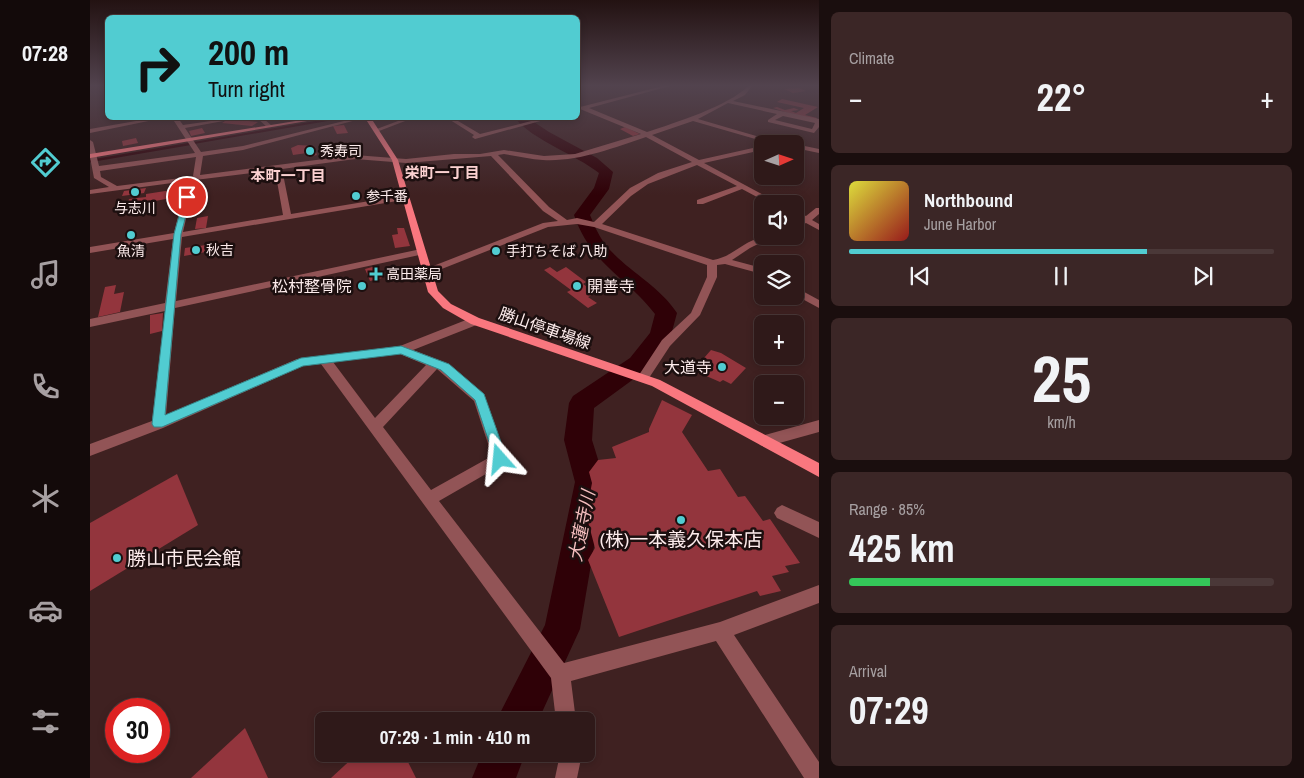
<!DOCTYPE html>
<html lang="en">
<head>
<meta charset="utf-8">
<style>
	:root { --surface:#2f1919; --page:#3b2626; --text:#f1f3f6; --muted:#a7a0a2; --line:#4a3838; --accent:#51ccd1 }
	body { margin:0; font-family:"Archivo Narrow","Noto Sans JP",sans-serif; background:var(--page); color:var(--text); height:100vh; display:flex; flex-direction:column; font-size:19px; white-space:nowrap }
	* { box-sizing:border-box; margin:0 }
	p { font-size:16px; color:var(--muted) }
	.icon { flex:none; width:28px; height:28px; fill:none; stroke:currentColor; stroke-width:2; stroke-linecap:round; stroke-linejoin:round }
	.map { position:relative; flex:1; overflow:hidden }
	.drawer { display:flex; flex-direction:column; gap:12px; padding:12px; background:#1a0e0e; width:485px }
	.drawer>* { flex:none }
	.banner { position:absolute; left:15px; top:15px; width:475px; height:105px; border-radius:8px; box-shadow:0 2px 8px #0003,0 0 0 1px var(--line); background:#51ccd1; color:#111; overflow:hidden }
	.needle { width:32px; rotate:87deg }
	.controls { position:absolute; left:664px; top:135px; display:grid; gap:10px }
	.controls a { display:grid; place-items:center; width:50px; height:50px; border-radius:8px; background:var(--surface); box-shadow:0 2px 8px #0003,0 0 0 1px var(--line); font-size:25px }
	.speed { position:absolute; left:15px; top:698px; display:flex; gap:10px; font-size:25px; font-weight:700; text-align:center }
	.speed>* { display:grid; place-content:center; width:65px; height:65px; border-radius:50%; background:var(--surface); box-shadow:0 2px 8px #0003,0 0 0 1px var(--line); line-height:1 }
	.speed .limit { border:8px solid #d22; background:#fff; color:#111 }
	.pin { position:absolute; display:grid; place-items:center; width:42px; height:42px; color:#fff; margin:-21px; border:2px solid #fff; border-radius:50%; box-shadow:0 1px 5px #0007 }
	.me { position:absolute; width:55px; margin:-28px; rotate:342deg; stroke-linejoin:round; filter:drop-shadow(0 0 4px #0008) }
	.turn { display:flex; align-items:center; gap:18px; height:105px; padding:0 20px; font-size:22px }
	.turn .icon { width:65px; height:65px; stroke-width:2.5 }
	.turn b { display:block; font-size:35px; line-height:42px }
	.big { font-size:38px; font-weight:700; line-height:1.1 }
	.drawer .tile { flex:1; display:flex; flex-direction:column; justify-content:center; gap:8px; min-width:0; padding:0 18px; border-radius:8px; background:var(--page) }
	.drawer .dial { align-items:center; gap:0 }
	.dial b { font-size:65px; line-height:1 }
	.song { display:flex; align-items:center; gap:15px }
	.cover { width:60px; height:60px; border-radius:8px; background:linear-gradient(135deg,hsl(60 70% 55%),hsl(0 70% 35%)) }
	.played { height:5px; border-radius:2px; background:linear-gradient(90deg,var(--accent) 70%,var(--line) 70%) }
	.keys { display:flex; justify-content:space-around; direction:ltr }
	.heat { display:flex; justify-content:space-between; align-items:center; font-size:28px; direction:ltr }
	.charge { height:8px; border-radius:4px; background:linear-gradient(90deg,#34c759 85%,var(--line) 0) }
	.trip { position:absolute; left:225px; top:712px; width:280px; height:50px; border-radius:8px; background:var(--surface); box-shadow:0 2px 8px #0003,0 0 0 1px var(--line); font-weight:700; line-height:50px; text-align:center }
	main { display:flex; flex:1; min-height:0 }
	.tab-bar { display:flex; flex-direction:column; width:90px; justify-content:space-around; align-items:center; background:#130a0a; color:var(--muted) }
	.tab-bar .icon { width:35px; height:35px }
	.tab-bar .on { color:var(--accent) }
	.tab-bar b { font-size:22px; color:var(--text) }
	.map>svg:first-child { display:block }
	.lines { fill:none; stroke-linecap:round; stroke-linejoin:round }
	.stream-far1 { stroke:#2f0107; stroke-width:2 }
	.stream { stroke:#2f0107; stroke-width:2.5 }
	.river { fill:#2f0107; fill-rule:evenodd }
	.building { fill:#93353d }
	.minor { fill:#925456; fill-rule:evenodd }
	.major { fill:#f9777f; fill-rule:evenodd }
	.route { fill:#51ccd1; stroke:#358588 }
	.poi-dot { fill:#51ccd1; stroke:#1c0f0f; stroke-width:2 }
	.labels { text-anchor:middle; stroke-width:5; stroke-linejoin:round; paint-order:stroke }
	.far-poi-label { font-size:14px; fill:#fdecec; stroke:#1c0f0f; text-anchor:start }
	.far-neighbourhood-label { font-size:15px; font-weight:bold; fill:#fad0d0; stroke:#1c0f0f }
	.poi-label { font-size:16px; fill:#fdecec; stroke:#1c0f0f; text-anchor:end }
	.street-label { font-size:16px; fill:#fdecec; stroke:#1c0f0f }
	.water-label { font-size:18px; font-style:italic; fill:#f4bebe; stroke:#1c0f0f }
	.near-poi-label { font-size:19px; fill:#fdecec; stroke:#1c0f0f }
</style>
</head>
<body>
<main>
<nav class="tab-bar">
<b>07:28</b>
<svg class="icon on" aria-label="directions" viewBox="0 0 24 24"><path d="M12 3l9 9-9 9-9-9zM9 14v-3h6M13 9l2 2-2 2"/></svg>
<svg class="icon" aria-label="music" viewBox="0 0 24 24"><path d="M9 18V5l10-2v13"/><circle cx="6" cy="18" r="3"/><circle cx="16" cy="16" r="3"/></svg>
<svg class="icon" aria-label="phone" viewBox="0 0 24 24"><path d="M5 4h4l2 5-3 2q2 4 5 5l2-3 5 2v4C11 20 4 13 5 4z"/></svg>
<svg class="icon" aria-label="climate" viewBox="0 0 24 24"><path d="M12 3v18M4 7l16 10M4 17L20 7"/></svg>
<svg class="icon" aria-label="car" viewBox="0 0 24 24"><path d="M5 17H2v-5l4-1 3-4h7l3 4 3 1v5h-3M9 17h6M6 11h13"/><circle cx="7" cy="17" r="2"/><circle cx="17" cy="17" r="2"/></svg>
<svg class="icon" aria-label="filters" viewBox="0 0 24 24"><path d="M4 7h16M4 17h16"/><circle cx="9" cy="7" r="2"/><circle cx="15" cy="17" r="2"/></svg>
</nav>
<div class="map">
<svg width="729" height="778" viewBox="0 0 729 778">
	<rect width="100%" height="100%" fill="#3f2121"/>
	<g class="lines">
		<polyline class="stream-far1" points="98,144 249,118"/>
		<polyline class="stream" points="0,161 105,143"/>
		<g class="river">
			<path d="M425,118H438L459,132L507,158L523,172L519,189L500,215C504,225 508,234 514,243C535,270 568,284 587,313L581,335L556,370L504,408L502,440L515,482L490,629L448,721H406L455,625L485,482L474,440L479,403L483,396L540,358L560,333L565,314C535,275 502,266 484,215L504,188L509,173C485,154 444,141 425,118Z"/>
			<polygon points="392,754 435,754 426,778 382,778"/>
		</g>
	</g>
	<g class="building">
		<polygon points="709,88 716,91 703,93 694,89"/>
		<polygon points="692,99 728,107 715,115 727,118 726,120 698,113 683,108 687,107 695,110 704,108 709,110 701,111 706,113 714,108 687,102"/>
		<polygon points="138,119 168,122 162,126 132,123"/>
		<polygon points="254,125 258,133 247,134 243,126"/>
		<polygon points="535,127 550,134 543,136 530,129"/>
		<polygon points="112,128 115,133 101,136 99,131"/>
		<polygon points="46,138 48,143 33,146 32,141"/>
		<polygon points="208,145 224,146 227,155 218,157 217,153 203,155 201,148"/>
		<polygon points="56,188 54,193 32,196 34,191"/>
		<polygon points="88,189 87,197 37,206 39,199 56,197 56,194"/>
		<polygon points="118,216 116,228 105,229 107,218"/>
		<polygon points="307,228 314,228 320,246 305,248 302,235 308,234"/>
		<polygon points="116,245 116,252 94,256 95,248"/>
		<polygon points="286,266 292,278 280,281 275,269"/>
		<polygon points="460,267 467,272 476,267 496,282 493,284 506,293 498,297 507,303 498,308 477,292 481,290 454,270"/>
		<polygon points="26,285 24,294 34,292 30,312 8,317 15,287"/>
		<polygon points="73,313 72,331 60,334 60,315"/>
		<polygon points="621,350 631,353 656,368 641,384 633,380 630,382 614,375 616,372 607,366"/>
		<polygon points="572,400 602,415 592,432 618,471 630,469 648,497 655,496 673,521 680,519 710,563 695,566 699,572 682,576 691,591 670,596 667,591 529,637 498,560 505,548 496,514 502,483 499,472 508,460 526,458 522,447 559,432 559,429"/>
		<polygon points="87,474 108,525 0,591 0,523"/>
		<polygon points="155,728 178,778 101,778"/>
		<polygon points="267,754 314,754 326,778 241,778"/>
	</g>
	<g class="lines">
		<g class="minor">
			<path d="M573,86H580L499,108L557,132C584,123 639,106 658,86H662L655,95L643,101L729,119V127L724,133L678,122V120L687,114L638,103L608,119L694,144H683L603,121L562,135L609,160L672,146V150L614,163L690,204H680L652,189L613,204H607V200L647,186L607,165L558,184L541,196L512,224L623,260C647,256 655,236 684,236L660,248L642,260L672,268V274L635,264L627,265V277L610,315L580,346L557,381H549L547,378L572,340L601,313L617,277V265L504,227L487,224L458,227L339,274H333V270L453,223L468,221L453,211L401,156L316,163L265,159L192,169L201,214L316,195H319V199L92,237L86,301L331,249L334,250V254L85,308L76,415L207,359L310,346L381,318H389L390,321L389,324L323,350L359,364L394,394L417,459L415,463L349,501L474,663L630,622L729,585V603L644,635L729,762V778H714L626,641L481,681L486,721H466L461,678L231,364L213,366L73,428L0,456V444L62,421L75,311L0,327V319L75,303L83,239L0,253V247L84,233L97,181L0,194V190L19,187L4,178L0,157V140L3,142L9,166L105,153L82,118H88L93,125L142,118L139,120L95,128L111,152L153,146L266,118H274L153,150L113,156L110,175L265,155L316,159L364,154H390L414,150L454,156L485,154L551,134L490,109V107ZM693,116L725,123L722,129L685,120ZM556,137L602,162L568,173L540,188L504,222L487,218L477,220L459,207L408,155L414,154C427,156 440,159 453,160C488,162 523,148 556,137ZM106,157L103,176L99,177L27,186L11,177L10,171ZM185,170L193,215L93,232L105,180ZM310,354L336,365L285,418L243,362ZM347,369L384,401L402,456L341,490L293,427Z"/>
			<polygon points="63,118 73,118 0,133 0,129"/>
			<polygon points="167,118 173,118 182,126 177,127"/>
			<polygon points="316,118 323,118 289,131 284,130"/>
			<polygon points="357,118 363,118 390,134 453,118 461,118 385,139 382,137 384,135"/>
			<polygon points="705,144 729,149 729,153 705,148"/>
			<polygon points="726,208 729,208 729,214 722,220 729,224 729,230 716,223 705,228 705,222 710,220 705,217 705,212 716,216"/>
			<polygon points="705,287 729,300 729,308 705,295"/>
			<polygon points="729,420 729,432 675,447 670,445 668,441 670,437 675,435"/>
			<polygon points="692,505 729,522 729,538 687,518 684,513 687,508"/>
			<polygon points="470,754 492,754 487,778 465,778"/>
		</g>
		<g class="major">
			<polygon points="224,118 235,118 0,158 0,154"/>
			<polygon points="275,118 281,118 308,160 348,291 361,304 389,318 570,380 729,463 729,477 562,386 381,324 353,308 338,292 302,160"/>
		</g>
	</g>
	<linearGradient id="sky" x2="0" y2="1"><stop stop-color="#231212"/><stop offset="0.44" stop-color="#52434e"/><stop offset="1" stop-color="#52434e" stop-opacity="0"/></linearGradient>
	<rect width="729" height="195" fill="url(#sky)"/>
	<polygon class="route" points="97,194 101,197 91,234 75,415 211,358 311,346 359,364 394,394 417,459 415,463 410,465 406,463 385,400 351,370 311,354 213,366 72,427 64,427 62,424 84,234 94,197"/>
	<g class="poi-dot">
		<circle cx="220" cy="151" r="5"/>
		<circle cx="45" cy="192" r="5"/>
		<circle cx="266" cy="196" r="5"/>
		<circle cx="41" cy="235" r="5"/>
		<circle cx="106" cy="250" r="5"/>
		<circle cx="406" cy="251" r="5"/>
		<path d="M283.5 266.5h5v5h5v5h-5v5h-5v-5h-5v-5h5z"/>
		<circle cx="272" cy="286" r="5"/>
		<circle cx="487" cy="286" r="5"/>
		<circle cx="632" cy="367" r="5"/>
		<circle cx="591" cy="520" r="5"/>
		<circle cx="27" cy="558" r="5"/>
	</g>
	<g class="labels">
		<g class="far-poi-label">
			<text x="230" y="156">秀寿司</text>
			<text x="276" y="201">参千番</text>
			<text x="45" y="213" text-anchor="middle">与志川</text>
			<text x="116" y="255">秋吉</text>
			<text x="41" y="256" text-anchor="middle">魚清</text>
			<text x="416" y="256">手打ちそば 八助</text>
			<text x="296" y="279">高田薬局</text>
		</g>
		<g class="far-neighbourhood-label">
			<text x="352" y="178">栄町一丁目</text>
			<text x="198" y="181">本町一丁目</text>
		</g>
		<g class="poi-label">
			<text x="262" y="292">松村整骨院</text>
			<text x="497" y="292" text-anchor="start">開善寺</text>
			<text x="622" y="373">大道寺</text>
		</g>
		<g class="street-label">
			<text transform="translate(455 328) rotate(19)" y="6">勝山停車場線</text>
		</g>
		<g class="water-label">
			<text transform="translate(492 526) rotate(-79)" y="6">大蓮寺川</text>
		</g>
		<g class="near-poi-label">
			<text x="591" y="546">(株)一本義久保本店</text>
			<text x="37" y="565" text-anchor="start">勝山市民会館</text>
		</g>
	</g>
</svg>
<div class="controls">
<a><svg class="needle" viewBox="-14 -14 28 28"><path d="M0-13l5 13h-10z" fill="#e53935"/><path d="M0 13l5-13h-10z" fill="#a7a0a2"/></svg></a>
<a><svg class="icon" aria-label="sound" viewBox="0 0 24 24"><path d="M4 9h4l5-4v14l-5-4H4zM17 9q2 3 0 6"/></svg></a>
<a><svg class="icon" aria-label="layers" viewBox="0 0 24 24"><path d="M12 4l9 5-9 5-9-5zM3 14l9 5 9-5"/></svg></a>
<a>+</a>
<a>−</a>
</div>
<div class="speed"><div class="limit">30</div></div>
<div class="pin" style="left:97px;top:197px;background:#d93025"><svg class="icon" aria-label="arrive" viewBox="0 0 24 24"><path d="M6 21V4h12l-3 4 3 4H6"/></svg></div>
<svg class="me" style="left:410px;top:459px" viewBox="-20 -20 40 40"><path d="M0-17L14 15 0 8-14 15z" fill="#51ccd1" stroke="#fff" stroke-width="4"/></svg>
<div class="trip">07:29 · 1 min · 410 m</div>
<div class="banner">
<div class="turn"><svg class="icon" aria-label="right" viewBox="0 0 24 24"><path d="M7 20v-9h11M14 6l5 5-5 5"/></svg><div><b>200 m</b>Turn right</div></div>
</div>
</div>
<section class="drawer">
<div class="tile"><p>Climate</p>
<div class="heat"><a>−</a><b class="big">22°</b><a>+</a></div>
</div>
<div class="tile">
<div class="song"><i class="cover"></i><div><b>Northbound</b><p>June Harbor</p></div></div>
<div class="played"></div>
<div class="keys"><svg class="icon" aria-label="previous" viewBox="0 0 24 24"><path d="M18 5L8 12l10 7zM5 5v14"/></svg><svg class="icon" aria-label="pause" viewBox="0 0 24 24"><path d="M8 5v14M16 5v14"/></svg><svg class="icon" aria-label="next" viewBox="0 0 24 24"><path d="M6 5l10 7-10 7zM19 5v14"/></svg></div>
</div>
<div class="tile dial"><b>25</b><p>km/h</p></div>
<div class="tile"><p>Range · 85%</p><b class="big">425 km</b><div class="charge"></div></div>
<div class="tile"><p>Arrival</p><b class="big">07:29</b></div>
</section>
</main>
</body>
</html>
